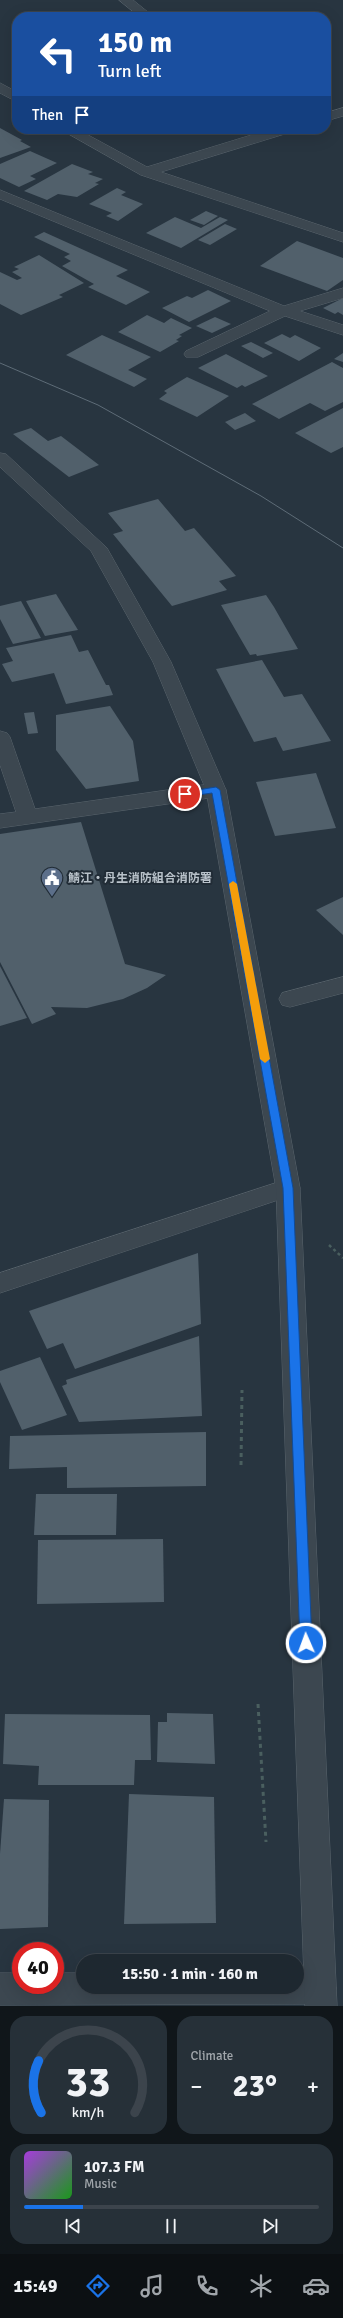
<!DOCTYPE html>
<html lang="en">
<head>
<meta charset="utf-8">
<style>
	:root { --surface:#1e2830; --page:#263038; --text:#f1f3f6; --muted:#a1a6ab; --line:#3c444c; --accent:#1a73e8 }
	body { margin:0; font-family:Signika,"Noto Sans JP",sans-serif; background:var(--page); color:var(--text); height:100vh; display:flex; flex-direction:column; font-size:15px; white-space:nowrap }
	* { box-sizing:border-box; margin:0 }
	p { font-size:13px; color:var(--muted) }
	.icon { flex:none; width:22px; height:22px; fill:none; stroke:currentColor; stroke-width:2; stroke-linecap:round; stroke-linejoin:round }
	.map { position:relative; height:2006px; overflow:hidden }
	.details { display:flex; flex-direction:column; gap:10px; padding:10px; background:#10161a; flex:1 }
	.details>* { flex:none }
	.hud { position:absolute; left:12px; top:12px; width:319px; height:122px; border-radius:16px; box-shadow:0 4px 16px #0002,0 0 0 1px var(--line); background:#1a4fa0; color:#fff; overflow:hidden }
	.speed { position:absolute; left:12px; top:1942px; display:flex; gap:8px; font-size:20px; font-weight:700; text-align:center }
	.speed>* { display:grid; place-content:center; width:52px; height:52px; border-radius:50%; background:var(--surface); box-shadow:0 4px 16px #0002,0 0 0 1px var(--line); line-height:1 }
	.speed .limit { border:6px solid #d22; background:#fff; color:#111 }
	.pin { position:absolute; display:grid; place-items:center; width:34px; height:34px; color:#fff; margin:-17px; border:2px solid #fff; border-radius:50%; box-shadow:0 1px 4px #0007 }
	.me { position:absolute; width:44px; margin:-22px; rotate:358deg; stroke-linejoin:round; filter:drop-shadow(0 0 3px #0008) }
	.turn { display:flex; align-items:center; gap:14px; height:84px; padding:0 20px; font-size:18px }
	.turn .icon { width:52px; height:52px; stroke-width:2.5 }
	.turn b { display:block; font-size:28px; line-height:34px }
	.then { display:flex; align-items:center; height:38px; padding:0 20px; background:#0003; gap:8px; font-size:15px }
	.big { font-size:30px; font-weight:800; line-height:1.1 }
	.details .widget { flex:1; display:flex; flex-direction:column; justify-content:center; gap:6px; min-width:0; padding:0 14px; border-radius:16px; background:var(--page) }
	.details .dial { align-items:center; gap:0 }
	.dial svg { height:104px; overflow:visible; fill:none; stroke:var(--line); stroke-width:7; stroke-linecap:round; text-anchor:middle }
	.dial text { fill:var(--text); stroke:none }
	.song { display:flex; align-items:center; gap:12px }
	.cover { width:48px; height:48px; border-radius:6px; background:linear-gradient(135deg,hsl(280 70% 55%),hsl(120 70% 35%)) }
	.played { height:4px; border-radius:2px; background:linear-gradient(90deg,var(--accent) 20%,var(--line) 20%) }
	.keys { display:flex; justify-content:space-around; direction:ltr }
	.heat { display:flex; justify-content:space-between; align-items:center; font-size:22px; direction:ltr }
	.details .tiles { flex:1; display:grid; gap:10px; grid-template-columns:1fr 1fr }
	.widget:last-child { grid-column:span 2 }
	.trip { position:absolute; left:76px; top:1954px; width:228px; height:40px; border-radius:20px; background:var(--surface); box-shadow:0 4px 16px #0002,0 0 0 1px var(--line); font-weight:800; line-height:40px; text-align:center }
	.menu { display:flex; height:64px; justify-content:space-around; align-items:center; background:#0c1013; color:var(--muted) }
	.menu .icon { width:28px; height:28px }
	.menu .selected { color:var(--accent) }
	.menu b { font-size:18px; color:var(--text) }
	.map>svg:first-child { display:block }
	.building { fill:#51606b }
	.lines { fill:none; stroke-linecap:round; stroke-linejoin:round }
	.minor-casing { stroke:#5a656d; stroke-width:1 }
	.tertiary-casing { stroke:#5a656d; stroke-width:1 }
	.path-far1 { stroke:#4a5f5f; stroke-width:2.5; stroke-dasharray:3 3; stroke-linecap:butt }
	.path { stroke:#4a5f5f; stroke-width:3; stroke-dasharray:4 4; stroke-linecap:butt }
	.minor { fill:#3c4750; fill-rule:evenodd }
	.tertiary { fill:#3c4750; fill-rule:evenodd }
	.tram { stroke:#5e6c77; stroke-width:1 }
	.route { fill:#1a73e8; stroke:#114b97 }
	.slow { fill:#f59e0b }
	.labels { text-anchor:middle; stroke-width:4; stroke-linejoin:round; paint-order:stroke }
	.poi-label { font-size:12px; font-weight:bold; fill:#b9c2ca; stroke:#212c36; text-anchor:start }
</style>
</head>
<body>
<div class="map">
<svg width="343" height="2006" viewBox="0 0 343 2006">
	<rect width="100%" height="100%" fill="#283540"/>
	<g class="building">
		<polygon points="0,128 22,140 20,141 31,147 0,158"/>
		<polygon points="30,151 57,163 30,176 36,179 19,187 0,178 0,164"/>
		<polygon points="72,164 93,172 88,174 103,179 95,183 99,184 77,197 58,194 47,200 24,191"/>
		<polygon points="117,188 126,192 121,195 143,204 118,221 106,216 112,213 89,204"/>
		<polygon points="206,211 218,216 204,225 190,220"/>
		<polygon points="175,217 201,228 220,217 228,220 181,248 146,233"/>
		<polygon points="225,224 237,229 210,245 198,240"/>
		<polygon points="44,232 128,270 116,276 150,292 126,305 88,287 94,284 62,266 71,261 64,257 70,254 34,237"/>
		<polygon points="297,241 343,258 343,280 327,291 260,266"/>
		<polygon points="39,255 84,283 59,295 63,297 21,315 0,304 0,272 17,280 22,278 12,272 19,269 14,267"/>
		<polygon points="208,290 231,301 189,322 162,308 187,296 192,298"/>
		<polygon points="343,298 343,315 338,312 335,314 323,308"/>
		<polygon points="147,315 164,323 171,318 192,328 179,335 182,336 176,340 179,341 160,352 118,332"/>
		<polygon points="215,317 231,324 212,333 196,326"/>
		<polygon points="282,334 290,338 295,335 321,348 299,361 264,343"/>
		<polygon points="102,335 151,357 128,370 147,379 134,387 66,355"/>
		<polygon points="251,342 273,353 263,358 241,346"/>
		<polygon points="343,353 343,362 334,359"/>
		<polygon points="226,354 268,376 245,387 242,385 237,388 198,368"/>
		<polygon points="332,362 343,368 343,402 325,411 310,403 279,419 252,404"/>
		<polygon points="187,377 229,396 197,417 159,399 167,393 164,391"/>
		<polygon points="343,408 343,447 331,453 295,433"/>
		<polygon points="245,413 256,421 235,430 225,422"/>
		<polygon points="31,428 48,441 61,436 99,465 69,477 13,434"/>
		<polygon points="158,499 185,531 194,528 236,576 219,581 227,590 172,606 113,534 123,531 108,513"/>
		<polygon points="56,594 78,630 45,636 26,601"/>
		<polygon points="266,595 274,607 298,649 257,656 256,654 250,655 221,605"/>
		<polygon points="21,601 41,638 13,644 0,619 0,606"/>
		<polygon points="71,635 79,652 88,650 106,685 109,685 113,695 66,704 54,673 12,682 2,664 13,661 6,648"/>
		<polygon points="262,660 284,697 302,694 331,741 283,751 276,737 254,742 216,669"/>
		<polygon points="110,706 133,741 139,781 86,789 56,750 56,715"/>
		<polygon points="34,712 38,733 28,734 24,713"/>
		<polygon points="316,773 336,828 275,836 256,782"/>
		<polygon points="81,822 125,964 166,975 147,988 123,999 87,1008 51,1007 56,1014 32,1024 0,962 0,834"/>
		<polygon points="343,897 343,935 316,910"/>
		<polygon points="0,966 27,1018 0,1026"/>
		<polygon points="198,1253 201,1324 75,1369 63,1343 47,1349 29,1311"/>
		<polygon points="199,1336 202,1416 79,1422 62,1386 67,1384 66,1380"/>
		<polygon points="40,1357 67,1415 22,1430 0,1382 0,1371"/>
		<polygon points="206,1432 206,1486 67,1488 67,1467 9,1469 10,1436"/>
		<polygon points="36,1494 117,1494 116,1535 34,1535"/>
		<polygon points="163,1539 164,1602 37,1604 38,1540"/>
		<polygon points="167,1713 213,1714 215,1764 157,1762 158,1722 167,1722"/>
		<polygon points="5,1714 150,1715 151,1760 135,1760 134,1785 38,1785 39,1766 3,1764"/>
		<polygon points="129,1794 214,1797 216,1923 124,1924"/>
		<polygon points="4,1799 49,1800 48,1927 0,1929 0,1854"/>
	</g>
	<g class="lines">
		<g class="minor-casing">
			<g id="minor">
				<polygon points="119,0 133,0 154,17 140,17"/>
				<polygon points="0,83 17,92 17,102 0,93"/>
				<polygon points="343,108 343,116 326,121 326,113"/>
				<polygon points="60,129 77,129 147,167 271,129 293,129 291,132 161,172 343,233 343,242 141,175"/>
				<polygon points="0,190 284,306 343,288 343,298 300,311 343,325 343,335 285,316 198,357 186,357 184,354 186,351 270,311 0,199"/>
				<polygon points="0,731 7,733 10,737 35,809 216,783 223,785 226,790 223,795 216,797 0,828 0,814 16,812 0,765"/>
				<polygon points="343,977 343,993 290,1007 282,1005 279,999 282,993"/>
				<polygon points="288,1179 296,1182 300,1188 296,1194 0,1293 0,1273"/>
				<polygon points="320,1972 331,1977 336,1988 331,1999 320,2004 0,2005 0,1973 21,1973 21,1985 55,1985 55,1973 83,1973 83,1987 297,1987 297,1973"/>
			</g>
		</g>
		<g class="tertiary-casing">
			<polygon id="tertiary" points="0,453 6,454 107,548 171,662 226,790 300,1188 337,2006 305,2006 276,1188 206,790 153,662 91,551 0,467"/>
		</g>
		<polyline class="path-far1" points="329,1245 343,1258"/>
		<g class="path">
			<polyline points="241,1465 242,1390"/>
			<polyline points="258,1704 266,1842"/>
		</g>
		<use href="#minor" class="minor"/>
		<use href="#tertiary" class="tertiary"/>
		<polyline class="tram" points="0,363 98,405 261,496 343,548"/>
	</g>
	<polygon class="route" points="216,787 220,790 293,1188 312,1643 306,1648 300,1643 283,1188 212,793 185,797 181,794 185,792"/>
	<polygon class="slow" points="233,881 237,884 270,1059 265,1063 260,1059 229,884"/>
	<defs>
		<g id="civic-pin" transform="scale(1.15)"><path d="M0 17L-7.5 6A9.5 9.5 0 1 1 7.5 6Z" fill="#5c6f8a" stroke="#212c36"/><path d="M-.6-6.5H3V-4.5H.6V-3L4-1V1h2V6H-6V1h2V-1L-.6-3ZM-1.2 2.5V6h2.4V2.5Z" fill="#fff"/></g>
	</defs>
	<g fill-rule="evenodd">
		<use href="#civic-pin" x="52" y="878"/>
	</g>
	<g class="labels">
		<g class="poi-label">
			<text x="68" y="882">鯖江・丹生消防組合消防署</text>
		</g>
	</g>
</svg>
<div class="speed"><div class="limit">40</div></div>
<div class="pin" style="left:185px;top:794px;background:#d93025"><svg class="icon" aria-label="arrive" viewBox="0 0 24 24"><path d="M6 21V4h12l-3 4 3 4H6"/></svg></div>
<svg class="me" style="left:306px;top:1643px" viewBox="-20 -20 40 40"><circle r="17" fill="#1a73e8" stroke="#fff" stroke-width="3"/><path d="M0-11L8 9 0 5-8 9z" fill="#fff"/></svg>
<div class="trip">15:50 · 1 min · 160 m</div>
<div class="hud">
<div class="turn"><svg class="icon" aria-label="left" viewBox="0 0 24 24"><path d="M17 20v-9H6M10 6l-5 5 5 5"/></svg><div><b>150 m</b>Turn left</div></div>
<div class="then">Then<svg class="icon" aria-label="arrive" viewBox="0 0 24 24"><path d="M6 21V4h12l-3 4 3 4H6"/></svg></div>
</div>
</div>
<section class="details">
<div class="tiles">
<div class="widget dial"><svg viewBox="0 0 100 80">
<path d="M14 69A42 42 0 1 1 86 69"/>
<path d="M14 69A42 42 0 0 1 12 29" stroke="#1a73e8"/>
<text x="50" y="56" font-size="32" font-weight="700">33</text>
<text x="50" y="72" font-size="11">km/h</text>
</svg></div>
<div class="widget"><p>Climate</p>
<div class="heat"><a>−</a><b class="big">23°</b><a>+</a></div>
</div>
<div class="widget">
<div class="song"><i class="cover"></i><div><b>107.3 FM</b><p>Music</p></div></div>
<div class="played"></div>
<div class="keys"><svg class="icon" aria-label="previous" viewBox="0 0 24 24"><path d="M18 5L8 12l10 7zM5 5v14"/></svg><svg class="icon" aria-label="pause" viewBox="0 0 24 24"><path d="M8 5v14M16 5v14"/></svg><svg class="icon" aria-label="next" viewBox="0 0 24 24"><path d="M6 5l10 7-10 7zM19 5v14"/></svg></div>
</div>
</div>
</section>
<nav class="menu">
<b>15:49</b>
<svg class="icon selected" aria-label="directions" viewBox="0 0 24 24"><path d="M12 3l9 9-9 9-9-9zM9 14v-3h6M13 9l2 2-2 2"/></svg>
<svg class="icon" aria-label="music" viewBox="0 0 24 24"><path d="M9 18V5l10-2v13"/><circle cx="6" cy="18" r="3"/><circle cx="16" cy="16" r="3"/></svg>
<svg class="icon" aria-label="phone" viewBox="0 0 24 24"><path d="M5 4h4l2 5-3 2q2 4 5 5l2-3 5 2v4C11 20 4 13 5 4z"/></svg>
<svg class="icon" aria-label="climate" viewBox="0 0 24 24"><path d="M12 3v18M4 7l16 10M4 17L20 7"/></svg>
<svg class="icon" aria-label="car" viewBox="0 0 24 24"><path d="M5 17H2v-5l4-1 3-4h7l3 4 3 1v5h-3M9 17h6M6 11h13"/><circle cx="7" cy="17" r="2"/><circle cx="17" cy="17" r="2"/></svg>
</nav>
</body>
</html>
